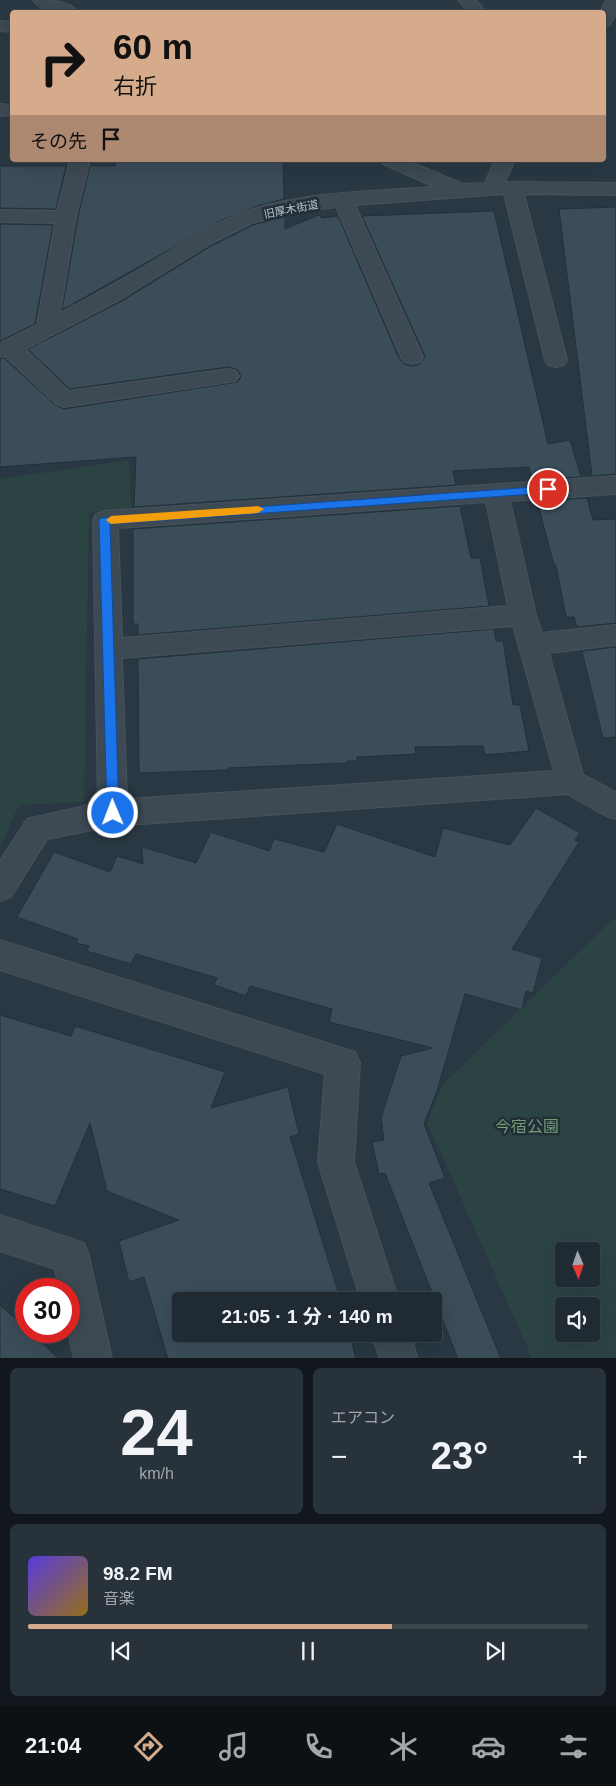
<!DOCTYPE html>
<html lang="ja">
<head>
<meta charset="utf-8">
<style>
	:root { --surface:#1f2a32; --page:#27323a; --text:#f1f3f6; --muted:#a1a7ac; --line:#3c464d; --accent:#d6ab8b }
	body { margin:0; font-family:Helvetica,"Noto Sans JP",sans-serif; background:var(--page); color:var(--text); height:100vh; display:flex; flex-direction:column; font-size:19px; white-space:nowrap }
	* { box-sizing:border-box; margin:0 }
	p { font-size:16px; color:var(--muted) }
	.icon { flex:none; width:28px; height:28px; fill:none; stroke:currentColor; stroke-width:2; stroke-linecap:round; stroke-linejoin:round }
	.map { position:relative; height:1358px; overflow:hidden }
	.details { display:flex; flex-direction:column; gap:10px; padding:10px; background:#11171c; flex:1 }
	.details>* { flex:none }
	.guide { position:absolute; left:10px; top:10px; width:596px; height:152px; border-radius:5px; box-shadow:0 5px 20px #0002,0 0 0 1px var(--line); background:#d6ab8b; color:#111; overflow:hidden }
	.needle { width:32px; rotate:178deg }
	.tools { position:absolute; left:555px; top:1242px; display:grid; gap:10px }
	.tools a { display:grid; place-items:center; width:45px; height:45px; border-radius:5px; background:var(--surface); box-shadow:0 5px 20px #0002,0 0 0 1px var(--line); font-size:25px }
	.speed { position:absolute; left:15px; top:1278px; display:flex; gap:10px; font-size:25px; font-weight:700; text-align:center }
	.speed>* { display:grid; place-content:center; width:65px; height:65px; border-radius:50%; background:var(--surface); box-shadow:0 5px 20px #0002,0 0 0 1px var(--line); line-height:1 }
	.speed .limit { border:8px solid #d22; background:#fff; color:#111 }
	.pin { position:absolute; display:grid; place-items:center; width:42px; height:42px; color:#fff; margin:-21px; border:2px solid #fff; border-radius:50%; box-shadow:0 1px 5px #0007 }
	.me { position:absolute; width:55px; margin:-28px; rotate:359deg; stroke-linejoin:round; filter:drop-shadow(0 0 4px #0008) }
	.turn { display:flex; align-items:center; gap:18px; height:105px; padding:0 20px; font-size:22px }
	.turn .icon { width:65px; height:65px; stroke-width:2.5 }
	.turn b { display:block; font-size:35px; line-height:42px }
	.then { display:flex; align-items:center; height:48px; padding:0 20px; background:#0003; gap:10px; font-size:19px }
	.big { font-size:38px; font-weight:700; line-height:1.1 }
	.details .tile { flex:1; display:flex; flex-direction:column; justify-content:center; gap:8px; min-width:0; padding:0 18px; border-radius:8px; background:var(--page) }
	.details .dial { align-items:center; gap:0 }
	.dial b { font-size:65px; line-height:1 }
	.song { display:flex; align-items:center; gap:15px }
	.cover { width:60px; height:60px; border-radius:8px; background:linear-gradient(135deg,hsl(250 70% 55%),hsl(40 70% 35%)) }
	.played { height:5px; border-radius:2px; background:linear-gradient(90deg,var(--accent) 65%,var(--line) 65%) }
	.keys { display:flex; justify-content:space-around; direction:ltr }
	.heat { display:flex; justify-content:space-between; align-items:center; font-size:28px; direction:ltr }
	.details .tiles { flex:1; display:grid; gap:10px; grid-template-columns:1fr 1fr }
	.tile:last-child { grid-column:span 2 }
	.trip { position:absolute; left:172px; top:1292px; width:270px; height:50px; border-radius:5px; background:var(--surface); box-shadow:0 5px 20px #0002,0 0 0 1px var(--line); font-weight:700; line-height:50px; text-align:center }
	.menu { display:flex; height:80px; justify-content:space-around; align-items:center; background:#0c1114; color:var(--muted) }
	.menu .icon { width:35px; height:35px }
	.menu .selected { color:var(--accent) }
	.menu b { font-size:22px; color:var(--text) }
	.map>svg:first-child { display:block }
	.green { fill:#2b4443; fill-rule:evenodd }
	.building { fill:#3b4d59; stroke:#24313a }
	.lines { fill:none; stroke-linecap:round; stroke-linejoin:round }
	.street-casing { stroke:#47535c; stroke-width:2 }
	.street { fill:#3d4953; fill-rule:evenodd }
	.route { fill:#1a73e8; stroke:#114b97 }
	.slow { fill:#f59e0b }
	.labels { text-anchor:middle; stroke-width:5; stroke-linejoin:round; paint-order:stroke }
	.far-street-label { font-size:11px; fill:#bbc4cc; stroke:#222f38 }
	.near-park-label { font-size:16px; fill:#739c76; stroke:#222f38 }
</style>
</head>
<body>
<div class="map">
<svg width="616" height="1359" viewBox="0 0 616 1359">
	<rect width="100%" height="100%" fill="#293843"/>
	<g class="green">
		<polygon points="130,460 131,509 89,512 84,802 19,805 0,847 0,479"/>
		<path d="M614,918L616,920V1358H532L427,1122L442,1085ZM564,1251H591V1279H564ZM564,1306H591V1334H564Z"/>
	</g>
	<g class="building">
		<polygon points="156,160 283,160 284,199 257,206 224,219 62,310 78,217 90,166 115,166 116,162 156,162"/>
		<polygon points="0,166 66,166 56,209 0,208"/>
		<polygon points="616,207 616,474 592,476 559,209"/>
		<polygon points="494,211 548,444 570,440 581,477 532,480 529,467 453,471 456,485 134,507 136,457 0,467 0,359 4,358 55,405 64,409 238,382 241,377 238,370 228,367 70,389 28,349 122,301 211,246 253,225 285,216 285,229 319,215 322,218 338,216 399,358 404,364 412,366 420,364 425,356 362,216"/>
		<polygon points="0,224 53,225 35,324 0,341"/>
		<polygon points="587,498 593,520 616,519 616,623 577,627 574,617 566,617 556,565 554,565 537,501"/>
		<polygon points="460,506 471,558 480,558 489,606 138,635 138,624 133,624 133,529"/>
		<polygon points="494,629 496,641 503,641 513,705 520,705 529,751 485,755 483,746 415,747 416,754 357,757 357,761 347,761 347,763 228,768 228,770 139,773 138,659"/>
		<polygon points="616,647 616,737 603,738 582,651"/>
		<polygon points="536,808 580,833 575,840 579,842 512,949 542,958 533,993 526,991 522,1010 465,994 437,1091 424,1124 445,1178 429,1183 501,1359 458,1359 385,1173 379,1174 372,1142 384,1140 381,1118 401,1056 433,1048 329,1022 332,1009 250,986 246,996 214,985 217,978 136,954 131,964 87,951 89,946 76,943 78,939 17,917 54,852 110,872 117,856 143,864 142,847 196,863 211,832 269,851 274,839 324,852 337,824 435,857 443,828 510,845"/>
		<polygon points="0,1015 71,1036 75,1026 225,1072 211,1108 288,1087 299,1134 290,1137 341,1301 181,1301 181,1334 350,1334 356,1359 168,1359 144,1277 129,1282 119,1241 179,1220 107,1191 90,1123 55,1206 0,1189"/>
		<polygon points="0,1305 26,1328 26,1331 29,1331 59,1359 0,1359"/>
	</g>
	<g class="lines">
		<g class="street-casing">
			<g id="street">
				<path d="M33,0C47,0 69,0 78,12C65,14 41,13 33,0Z"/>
				<polygon points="458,0 476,0 486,12 469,12"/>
				<polygon points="606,0 616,0 616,14 610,25 604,26 604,12 600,12"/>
				<polygon points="0,21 12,22 12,32 0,31"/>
				<polygon points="0,104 12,105 12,115 0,116"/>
				<path d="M70,160H90L76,217L60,313C90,297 118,282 147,265C176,247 205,229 236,215C291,192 375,191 435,187L383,164L380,160H406L463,184L485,183L495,160H515L505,182L616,183V195L524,194L567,360L564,365L556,367L548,365L545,360L504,194L355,205L423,357L420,362L412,364L404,362L401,357L336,207L289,213L252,223L210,244L121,299L25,349L69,391L228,369L236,371L239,376L236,381L64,407L56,404L5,356L0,357V343L37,325L55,223L0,222V210L57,211Z"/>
				<path d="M616,476V494L510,501L536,615L542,633L616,625V645L549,653L583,775L616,792V819L606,816L567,794L113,826L47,839L11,897L0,901V861L27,819L98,803L93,520L96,514L105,511ZM486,502L508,606L122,638L118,528ZM513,626L554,771L127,799L122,658Z"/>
				<polygon points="0,940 355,1052 360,1063 354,1162 399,1301 361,1301 318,1162 325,1074 0,970"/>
				<polygon points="0,1215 84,1243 89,1256 112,1359 74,1359 68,1331 69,1289 59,1289 55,1269 0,1251"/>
				<polygon points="372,1334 410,1334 418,1359 380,1359"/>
			</g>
		</g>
		<use href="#street" class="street"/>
	</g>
	<polygon class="route" points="548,486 553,489 548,493 110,524 119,813 117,817 113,818 109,817 107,813 99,520 101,518"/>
	<polygon class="slow" points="258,506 264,509 258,513 111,524 106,520 111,516"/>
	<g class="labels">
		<g class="far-street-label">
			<text transform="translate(291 209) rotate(-11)" y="4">旧厚木街道</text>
		</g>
		<g class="near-park-label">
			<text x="527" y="1132">今宿公園</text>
		</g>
	</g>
</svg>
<div class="tools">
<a><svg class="needle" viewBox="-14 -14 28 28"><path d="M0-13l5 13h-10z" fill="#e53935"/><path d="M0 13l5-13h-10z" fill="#a1a7ac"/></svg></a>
<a><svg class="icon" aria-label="sound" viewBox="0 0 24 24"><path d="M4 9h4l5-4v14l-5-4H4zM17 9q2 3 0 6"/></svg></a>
</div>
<div class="speed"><div class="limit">30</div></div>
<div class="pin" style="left:548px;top:489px;background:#d93025"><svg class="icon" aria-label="arrive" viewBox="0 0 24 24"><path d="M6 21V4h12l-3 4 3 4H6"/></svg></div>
<svg class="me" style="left:113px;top:813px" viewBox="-20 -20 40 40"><circle r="17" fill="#1a73e8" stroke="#fff" stroke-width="3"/><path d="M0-11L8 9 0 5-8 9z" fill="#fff"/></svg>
<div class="trip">21:05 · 1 分 · 140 m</div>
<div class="guide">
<div class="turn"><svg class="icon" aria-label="right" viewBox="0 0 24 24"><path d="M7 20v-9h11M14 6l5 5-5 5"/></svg><div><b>60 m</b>右折</div></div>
<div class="then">その先<svg class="icon" aria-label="arrive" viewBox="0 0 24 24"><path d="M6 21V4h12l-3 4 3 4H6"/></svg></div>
</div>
</div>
<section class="details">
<div class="tiles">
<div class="tile dial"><b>24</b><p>km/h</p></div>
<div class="tile"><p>エアコン</p>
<div class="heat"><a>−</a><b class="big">23°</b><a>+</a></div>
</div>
<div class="tile">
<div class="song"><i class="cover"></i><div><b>98.2 FM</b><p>音楽</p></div></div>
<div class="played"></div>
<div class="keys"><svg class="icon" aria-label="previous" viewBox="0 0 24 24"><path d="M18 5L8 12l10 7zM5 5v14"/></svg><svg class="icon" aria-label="pause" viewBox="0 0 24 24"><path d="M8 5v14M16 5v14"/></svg><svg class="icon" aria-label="next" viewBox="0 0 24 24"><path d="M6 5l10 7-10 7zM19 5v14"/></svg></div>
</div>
</div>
</section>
<nav class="menu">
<b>21:04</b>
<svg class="icon selected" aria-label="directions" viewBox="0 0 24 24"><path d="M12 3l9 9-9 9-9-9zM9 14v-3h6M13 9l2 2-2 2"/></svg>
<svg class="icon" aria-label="music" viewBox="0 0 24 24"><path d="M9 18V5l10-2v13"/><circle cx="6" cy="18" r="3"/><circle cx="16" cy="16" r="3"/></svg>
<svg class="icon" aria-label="phone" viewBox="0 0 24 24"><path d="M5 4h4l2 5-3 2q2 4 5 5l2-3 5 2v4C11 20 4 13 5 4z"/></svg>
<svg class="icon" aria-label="climate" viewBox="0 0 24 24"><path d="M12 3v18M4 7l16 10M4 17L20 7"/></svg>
<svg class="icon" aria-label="car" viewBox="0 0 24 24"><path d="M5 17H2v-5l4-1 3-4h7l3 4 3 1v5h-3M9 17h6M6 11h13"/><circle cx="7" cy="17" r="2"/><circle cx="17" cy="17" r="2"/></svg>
<svg class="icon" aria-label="filters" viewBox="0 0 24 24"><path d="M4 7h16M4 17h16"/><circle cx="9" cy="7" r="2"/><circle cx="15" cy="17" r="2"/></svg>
</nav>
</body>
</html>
